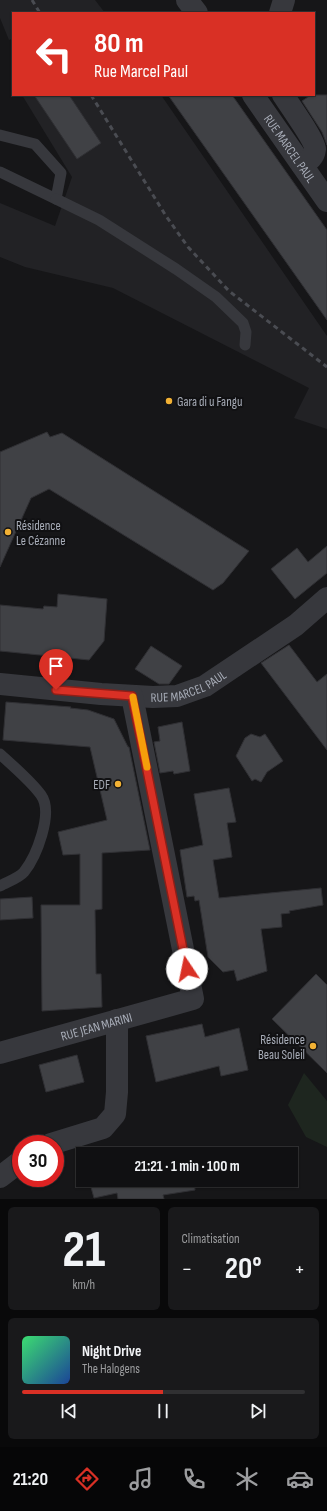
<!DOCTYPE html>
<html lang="fr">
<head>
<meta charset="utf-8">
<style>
	:root { --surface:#101012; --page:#19191b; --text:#f1f3f6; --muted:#9c9d9f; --line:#303032; --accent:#d93025 }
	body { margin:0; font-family:"Sofia Sans Condensed",sans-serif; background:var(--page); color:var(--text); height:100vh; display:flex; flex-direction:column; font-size:15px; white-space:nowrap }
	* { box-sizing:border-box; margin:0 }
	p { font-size:13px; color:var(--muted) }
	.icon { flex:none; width:22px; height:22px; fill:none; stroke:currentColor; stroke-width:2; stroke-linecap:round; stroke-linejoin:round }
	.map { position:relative; height:1199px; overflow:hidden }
	.side { display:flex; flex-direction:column; gap:8px; padding:8px; background:#09090a; flex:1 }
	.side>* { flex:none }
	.top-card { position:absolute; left:12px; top:12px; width:303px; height:84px; border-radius:0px; box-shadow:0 1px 3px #0004,0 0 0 1px var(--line); background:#d93025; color:#fff; overflow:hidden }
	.speed { position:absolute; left:12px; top:1135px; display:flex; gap:8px; font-size:20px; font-weight:700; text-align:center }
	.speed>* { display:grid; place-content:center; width:52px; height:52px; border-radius:50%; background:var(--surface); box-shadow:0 1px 3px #0004,0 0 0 1px var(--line); line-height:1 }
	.speed .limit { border:6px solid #d22; background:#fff; color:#111 }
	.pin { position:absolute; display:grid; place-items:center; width:34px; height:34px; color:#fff; margin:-41px -17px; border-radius:50% 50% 50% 0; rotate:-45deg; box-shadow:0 0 4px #0007 }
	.pin .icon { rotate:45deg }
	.me { position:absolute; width:44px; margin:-22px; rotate:349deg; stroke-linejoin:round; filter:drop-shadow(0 0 3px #0008) }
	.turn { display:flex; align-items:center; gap:14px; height:84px; padding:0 16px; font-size:18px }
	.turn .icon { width:52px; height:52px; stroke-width:2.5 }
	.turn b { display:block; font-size:28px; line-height:34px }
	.big { font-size:30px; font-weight:700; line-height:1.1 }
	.side .tile { flex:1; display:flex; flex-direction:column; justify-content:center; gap:6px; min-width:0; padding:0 14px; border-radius:6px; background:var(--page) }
	.side .dial { align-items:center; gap:0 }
	.dial b { font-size:52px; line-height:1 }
	.song { display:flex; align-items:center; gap:12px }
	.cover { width:48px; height:48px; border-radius:6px; background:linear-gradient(135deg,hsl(140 70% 55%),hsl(220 70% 35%)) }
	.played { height:4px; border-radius:2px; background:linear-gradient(90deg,var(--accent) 50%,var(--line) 50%) }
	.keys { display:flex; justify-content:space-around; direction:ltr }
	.heat { display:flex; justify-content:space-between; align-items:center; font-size:22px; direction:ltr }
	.side .tiles { flex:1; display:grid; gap:8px; grid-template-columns:1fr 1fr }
	.tile:last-child { grid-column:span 2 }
	.trip { position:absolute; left:76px; top:1147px; width:222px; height:40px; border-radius:0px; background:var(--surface); box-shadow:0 1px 3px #0004,0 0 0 1px var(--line); font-weight:700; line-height:40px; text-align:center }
	.tab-bar { display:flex; height:64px; justify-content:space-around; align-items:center; background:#060607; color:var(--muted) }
	.tab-bar .icon { width:28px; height:28px }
	.tab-bar .selected { color:var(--accent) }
	.tab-bar b { font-size:18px; color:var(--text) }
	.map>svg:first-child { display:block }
	.built { fill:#222225 }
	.green { fill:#1e261f }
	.building { fill:#404145; stroke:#303034 }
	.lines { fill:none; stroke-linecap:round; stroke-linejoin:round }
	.service { stroke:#37383d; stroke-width:11 }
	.minor { stroke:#37383d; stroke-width:22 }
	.rail { stroke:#4a4c52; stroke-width:3; stroke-dasharray:5 4; stroke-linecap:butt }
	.route-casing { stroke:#8d1f18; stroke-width:10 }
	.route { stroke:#d93025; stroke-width:7 }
	.slow { stroke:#f59e0b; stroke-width:7 }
	.poi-dot { fill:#f2b134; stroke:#111113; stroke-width:1.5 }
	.labels { text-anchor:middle; stroke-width:4; stroke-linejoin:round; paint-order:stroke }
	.street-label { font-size:13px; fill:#a8adb8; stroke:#111113 }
	.poi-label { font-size:13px; fill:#a8adb8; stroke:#111113; text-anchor:start }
</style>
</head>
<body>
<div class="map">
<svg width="327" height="1199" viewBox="0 0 327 1199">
	<rect width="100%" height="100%" fill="#161618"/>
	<g class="built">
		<polygon points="0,0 95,0 105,13 13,13 13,38 9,40 0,18"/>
		<polygon points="22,95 161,95 327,336 327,429 294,418 309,388 113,288 25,267 0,257 0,203 55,226 72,177"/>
	</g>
	<polygon class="green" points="304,1073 327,1101 327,1147 306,1137 288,1105"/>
	<g class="building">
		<polygon points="34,95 69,95 101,143 77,159"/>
		<polygon points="168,95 232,95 327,230 327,320"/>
		<polygon points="311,95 327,95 327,145 322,132 302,101"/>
		<polygon points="47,432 50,437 62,433 249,551 223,583 213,590 49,489 31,498 0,567 0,452"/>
		<polygon points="327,546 327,573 295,599 271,569 297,548 308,562"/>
		<polygon points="58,594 107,599 104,641 89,660 0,651 0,605 43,609 44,606 57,607"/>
		<polygon points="289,645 317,682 327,674 327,750 261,663"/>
		<polygon points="151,646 182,666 169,684 159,684 135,669"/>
		<polygon points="6,702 71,707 70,708 88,710 114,719 128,747 129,747 150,850 102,853 102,909 95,910 96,974 101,974 102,1007 42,1011 41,905 80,905 80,854 63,855 58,832 107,820 90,747 3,740"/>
		<polygon points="182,722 190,771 174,774 173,771 160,773 154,742 160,741 158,727"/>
		<polygon points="251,734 260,737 265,734 283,761 267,772 261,782 255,779 252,781 236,756 245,738"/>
		<polygon points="229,788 236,822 227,823 232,857 213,860 219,898 321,888 323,905 289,911 290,913 281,914 282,927 261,929 267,971 237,981 234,970 223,972 208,957 199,900 195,901 194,896 187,897 180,850 203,845 194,794"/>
		<polygon points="32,897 33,918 0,920 0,899"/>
		<polygon points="316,974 327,985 327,1073 272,1019"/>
		<polygon points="202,1024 205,1037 239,1028 248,1070 221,1076 219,1066 156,1082 146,1036"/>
		<polygon points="77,1055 84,1082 46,1092 39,1065"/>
		<polygon points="89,1180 194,1180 195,1190 163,1195 164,1199 118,1199 117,1193 94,1198"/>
	</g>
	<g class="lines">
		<g class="service">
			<polyline points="0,135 35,144 61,173 56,199 0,172"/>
			<polyline points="56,199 99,220 176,269 216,297 243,323 246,332 245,345"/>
			<path d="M0,754C12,765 32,782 41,795C54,813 36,857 24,872C19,878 7,882 0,886"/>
		</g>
		<g class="minor">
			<polyline points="187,0 197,13"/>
			<polyline points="280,13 284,0"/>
			<path id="s1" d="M253,95L327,201"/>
			<path d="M283,95C289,104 315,141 315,149C314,158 308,161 302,165"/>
			<path id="s2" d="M0,684L101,694L153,697L177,696L205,686L296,625L327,598"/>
			<path id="s3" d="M0,1053L193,999L132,696"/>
			<polyline points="51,1144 103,1128 115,1114 117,1092 117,1020"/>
			<polyline points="0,1177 21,1161"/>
		</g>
		<g class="rail">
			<polyline points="32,0 40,13"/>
			<polyline points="91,95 166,216 188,247 229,291 327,367"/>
		</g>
	</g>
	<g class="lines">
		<g class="route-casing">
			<polyline id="route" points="56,690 132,696 187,969"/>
		</g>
		<use href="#route" class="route"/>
		<polyline class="slow" points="133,697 147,767"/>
	</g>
	<g class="poi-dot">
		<circle cx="169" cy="401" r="4"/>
		<circle cx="8" cy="532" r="4"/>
		<circle cx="118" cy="784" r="4"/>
		<circle cx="313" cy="1046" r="4"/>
	</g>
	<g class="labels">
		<g class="street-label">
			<text dy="5" stroke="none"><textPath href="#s1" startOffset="65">RUE MARCEL PAUL</textPath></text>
			<text dy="5" stroke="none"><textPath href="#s2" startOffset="191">RUE MARCEL PAUL</textPath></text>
			<text dy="5" stroke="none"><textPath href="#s3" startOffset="100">RUE JEAN MARINI</textPath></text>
		</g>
		<g class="poi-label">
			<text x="177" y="406">Gara di u Fangu</text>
			<text x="16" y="530">Résidence<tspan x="16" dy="15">Le Cézanne</tspan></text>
			<text x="110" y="789" text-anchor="end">EDF</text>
			<text x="305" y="1044" text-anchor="end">Résidence<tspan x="305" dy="15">Beau Soleil</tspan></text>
		</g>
	</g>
</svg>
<div class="speed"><div class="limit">30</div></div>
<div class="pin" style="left:56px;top:690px;background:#d93025"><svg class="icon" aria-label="arrive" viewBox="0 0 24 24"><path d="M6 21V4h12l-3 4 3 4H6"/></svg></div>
<svg class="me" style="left:187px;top:969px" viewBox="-20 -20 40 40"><circle r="19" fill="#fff"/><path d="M0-13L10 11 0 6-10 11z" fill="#d93025"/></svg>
<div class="trip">21:21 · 1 min · 100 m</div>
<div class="top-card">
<div class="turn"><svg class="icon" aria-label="left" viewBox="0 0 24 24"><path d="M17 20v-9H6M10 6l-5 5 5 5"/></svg><div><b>80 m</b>Rue Marcel Paul</div></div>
</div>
</div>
<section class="side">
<div class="tiles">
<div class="tile dial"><b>21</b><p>km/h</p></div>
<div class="tile"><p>Climatisation</p>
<div class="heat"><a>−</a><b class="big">20°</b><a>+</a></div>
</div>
<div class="tile">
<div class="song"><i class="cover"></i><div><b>Night Drive</b><p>The Halogens</p></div></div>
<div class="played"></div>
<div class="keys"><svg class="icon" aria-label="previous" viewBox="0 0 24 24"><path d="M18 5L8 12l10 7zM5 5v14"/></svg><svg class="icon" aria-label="pause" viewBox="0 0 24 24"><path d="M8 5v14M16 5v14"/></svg><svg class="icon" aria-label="next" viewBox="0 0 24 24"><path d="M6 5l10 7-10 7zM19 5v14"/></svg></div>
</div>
</div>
</section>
<nav class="tab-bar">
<b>21:20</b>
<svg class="icon selected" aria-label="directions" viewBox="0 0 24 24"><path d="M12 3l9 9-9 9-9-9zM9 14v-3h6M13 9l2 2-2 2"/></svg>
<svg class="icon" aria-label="music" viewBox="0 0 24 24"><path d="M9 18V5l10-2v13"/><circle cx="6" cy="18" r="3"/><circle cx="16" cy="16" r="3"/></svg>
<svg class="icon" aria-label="phone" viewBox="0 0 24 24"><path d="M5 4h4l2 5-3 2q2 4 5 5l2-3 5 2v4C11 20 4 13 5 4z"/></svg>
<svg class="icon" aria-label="climate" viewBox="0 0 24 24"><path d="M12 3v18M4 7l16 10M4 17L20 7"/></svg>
<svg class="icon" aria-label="car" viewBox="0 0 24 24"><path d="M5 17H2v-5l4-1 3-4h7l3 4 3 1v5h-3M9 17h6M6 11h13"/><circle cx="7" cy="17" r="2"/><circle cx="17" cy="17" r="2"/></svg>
</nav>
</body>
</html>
